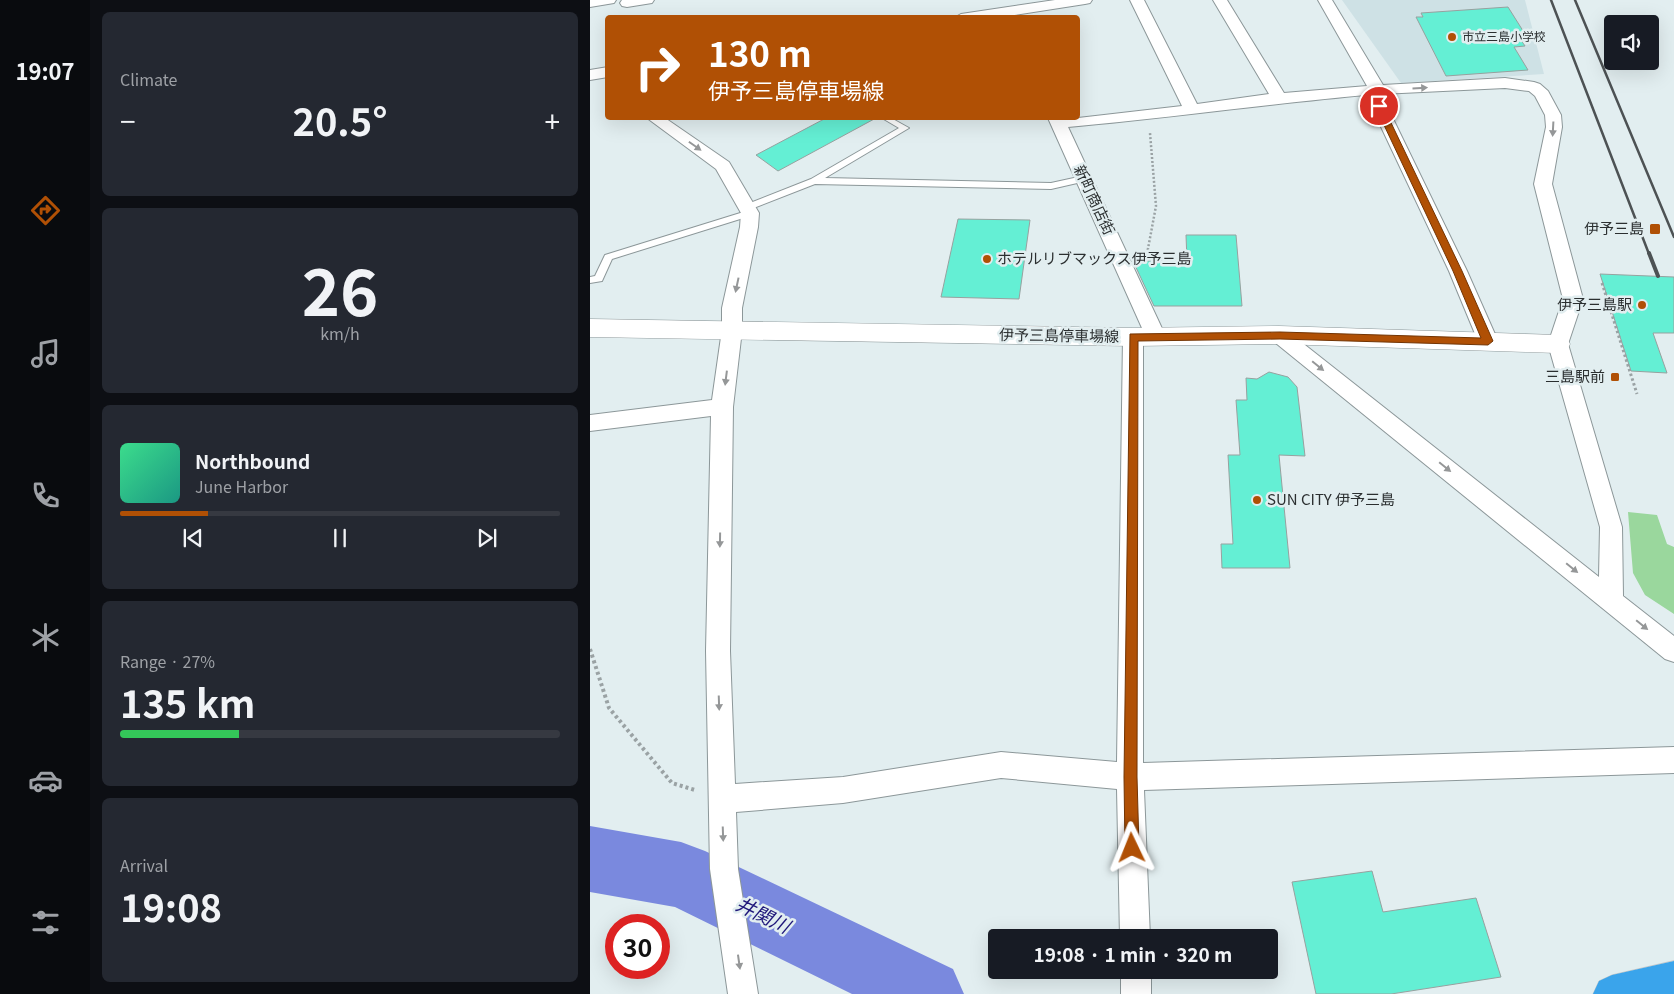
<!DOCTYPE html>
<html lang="en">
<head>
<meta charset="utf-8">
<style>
	:root { --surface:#171b24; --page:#242831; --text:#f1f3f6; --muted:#9ea1a6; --line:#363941; --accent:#b05005 }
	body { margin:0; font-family:Georgia,"Noto Sans JP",serif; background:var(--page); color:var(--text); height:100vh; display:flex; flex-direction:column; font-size:19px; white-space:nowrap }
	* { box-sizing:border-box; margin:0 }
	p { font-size:16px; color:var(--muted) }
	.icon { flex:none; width:28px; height:28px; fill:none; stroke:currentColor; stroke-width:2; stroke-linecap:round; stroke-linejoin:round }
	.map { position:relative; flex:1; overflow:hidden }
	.details { display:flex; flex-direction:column; gap:12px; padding:12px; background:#0d0f14; width:500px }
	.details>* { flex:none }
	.guide { position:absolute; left:15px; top:15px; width:475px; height:105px; border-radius:5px; box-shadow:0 5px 20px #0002; background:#b05005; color:#fff; overflow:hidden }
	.fabs { position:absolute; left:1014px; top:15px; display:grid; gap:10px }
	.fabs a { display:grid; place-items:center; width:55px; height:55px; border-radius:5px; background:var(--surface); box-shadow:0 5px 20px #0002; font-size:25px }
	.speed { position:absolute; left:15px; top:914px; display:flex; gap:10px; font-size:25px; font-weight:700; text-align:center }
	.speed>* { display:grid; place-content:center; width:65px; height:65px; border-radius:50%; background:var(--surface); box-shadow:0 5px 20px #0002; line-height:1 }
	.speed .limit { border:8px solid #d22; background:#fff; color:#111 }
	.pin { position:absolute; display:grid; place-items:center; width:42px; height:42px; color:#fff; margin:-21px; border:2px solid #fff; border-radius:50%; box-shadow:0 1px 5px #0007 }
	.me { position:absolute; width:55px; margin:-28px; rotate:358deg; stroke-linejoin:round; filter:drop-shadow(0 0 4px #0008) }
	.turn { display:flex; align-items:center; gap:18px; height:105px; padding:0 20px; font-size:22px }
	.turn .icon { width:65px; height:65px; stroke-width:2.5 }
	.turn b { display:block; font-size:35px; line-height:42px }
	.big { font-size:38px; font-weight:700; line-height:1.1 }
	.details .tile { flex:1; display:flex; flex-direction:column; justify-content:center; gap:8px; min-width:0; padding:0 18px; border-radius:8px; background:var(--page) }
	.details .dial { align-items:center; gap:0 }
	.dial b { font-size:65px; line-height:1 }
	.song { display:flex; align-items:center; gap:15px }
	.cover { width:60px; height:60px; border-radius:8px; background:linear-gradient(135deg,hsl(150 70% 55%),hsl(170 70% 35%)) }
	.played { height:5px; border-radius:2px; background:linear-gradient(90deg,var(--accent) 20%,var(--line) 20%) }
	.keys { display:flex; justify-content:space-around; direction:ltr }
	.heat { display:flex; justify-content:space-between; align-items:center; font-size:28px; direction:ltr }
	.charge { height:8px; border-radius:4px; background:linear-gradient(90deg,#34c759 27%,var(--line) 0) }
	.trip { position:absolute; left:398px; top:929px; width:290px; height:50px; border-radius:5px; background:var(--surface); box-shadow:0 5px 20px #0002; font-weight:700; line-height:50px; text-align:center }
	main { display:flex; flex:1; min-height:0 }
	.tab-bar { display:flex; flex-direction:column; width:90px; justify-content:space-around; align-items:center; background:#090b0e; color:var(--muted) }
	.tab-bar .icon { width:35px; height:35px }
	.tab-bar .active { color:var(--accent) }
	.tab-bar b { font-size:22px; color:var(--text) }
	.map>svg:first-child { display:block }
	.built { fill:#cee1e5 }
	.green { fill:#9ad79d }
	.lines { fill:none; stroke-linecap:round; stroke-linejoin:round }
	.river { fill:#7a89de; fill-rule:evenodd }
	.building { fill:#64efd4; stroke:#97a19f }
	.lane-casing { stroke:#8c9799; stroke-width:2 }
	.street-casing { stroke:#8c9799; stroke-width:2 }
	.secondary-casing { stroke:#8c9799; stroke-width:1 }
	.highway-casing { stroke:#c8c9c9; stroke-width:1 }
	.path-far2 { stroke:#9aa2a4; stroke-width:2.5; stroke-dasharray:2 2; stroke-linecap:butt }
	.path-far1 { stroke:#9aa2a4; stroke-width:3; stroke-dasharray:2.5 2.5; stroke-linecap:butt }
	.path { stroke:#9aa2a4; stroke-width:4; stroke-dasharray:3 3; stroke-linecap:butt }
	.lane { fill:#fff; fill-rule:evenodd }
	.street { fill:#fff; fill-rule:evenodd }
	.secondary { fill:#fff; fill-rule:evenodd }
	.highway { fill:#3aa4eb; fill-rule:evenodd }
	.rail-far1 { stroke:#4d5254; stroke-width:2.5 }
	.rail { stroke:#4d5254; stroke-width:4 }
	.oneway { fill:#959798 }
	.route { fill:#b05005; stroke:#723403 }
	.poi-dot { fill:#b05005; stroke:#e2eef0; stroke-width:2 }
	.labels { text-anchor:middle; stroke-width:5; stroke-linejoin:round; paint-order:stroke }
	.far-poi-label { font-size:12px; fill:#2b2f30; stroke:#e2eef0; text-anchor:start }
	.street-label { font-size:15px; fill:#2b2f30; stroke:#e2eef0 }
	.poi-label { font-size:15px; fill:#2b2f30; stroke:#e2eef0; text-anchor:end }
	.near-water-label { font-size:19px; font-style:italic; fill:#1f177a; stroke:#e2eef0 }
</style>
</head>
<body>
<main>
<nav class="tab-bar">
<b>19:07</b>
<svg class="icon active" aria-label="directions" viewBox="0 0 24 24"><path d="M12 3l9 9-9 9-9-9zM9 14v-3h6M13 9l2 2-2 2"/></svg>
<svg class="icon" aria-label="music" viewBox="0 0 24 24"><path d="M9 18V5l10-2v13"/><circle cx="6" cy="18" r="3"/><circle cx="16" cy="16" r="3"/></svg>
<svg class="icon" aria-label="phone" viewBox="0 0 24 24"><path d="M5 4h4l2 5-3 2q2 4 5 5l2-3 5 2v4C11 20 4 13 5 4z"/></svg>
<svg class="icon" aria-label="climate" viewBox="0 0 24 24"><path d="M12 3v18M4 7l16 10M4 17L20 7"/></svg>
<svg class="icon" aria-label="car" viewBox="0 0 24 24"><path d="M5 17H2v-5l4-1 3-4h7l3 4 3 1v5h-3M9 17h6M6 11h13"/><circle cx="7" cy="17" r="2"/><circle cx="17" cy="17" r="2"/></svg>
<svg class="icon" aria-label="filters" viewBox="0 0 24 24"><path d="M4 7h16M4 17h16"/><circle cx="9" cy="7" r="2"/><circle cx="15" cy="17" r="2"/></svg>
</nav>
<section class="details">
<div class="tile"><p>Climate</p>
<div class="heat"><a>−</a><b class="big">20.5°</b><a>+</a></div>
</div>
<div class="tile dial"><b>26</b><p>km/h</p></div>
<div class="tile">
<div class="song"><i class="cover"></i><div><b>Northbound</b><p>June Harbor</p></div></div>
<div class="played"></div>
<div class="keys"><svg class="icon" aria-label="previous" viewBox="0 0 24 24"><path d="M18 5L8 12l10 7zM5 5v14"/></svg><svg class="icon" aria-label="pause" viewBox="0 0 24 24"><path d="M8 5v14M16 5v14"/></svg><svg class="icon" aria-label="next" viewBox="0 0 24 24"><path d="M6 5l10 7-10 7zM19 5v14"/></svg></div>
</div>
<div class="tile"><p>Range · 27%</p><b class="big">135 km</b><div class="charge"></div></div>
<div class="tile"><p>Arrival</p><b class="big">19:08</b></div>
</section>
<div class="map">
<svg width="1084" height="994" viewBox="0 0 1084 994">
	<rect width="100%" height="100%" fill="#e2eef0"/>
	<polygon class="built" points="752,0 935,0 954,74 811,83"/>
	<polygon class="green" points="1038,512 1067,515 1077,544 1084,547 1084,614 1055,595 1043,573"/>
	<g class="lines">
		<polygon class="river" points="0,826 91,842 115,851 363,969 374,994 262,994 85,907 0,892"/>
	</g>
	<g class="building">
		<polygon points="918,7 935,34 928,35 935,46 924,47 938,70 856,76 826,17 833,17 831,13"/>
		<polygon points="236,118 286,118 188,171 166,155"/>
		<polygon points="368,219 440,220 429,299 351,297"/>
		<polygon points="596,235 646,235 652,306 564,306 543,261 597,261"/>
		<polygon points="1010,274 1084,277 1084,333 1063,333 1077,373 1041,371"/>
		<polygon points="679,372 698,377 707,387 715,456 689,455 700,568 632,568 631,544 643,544 638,455 650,455 646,400 657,400 656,378 667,379"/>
		<polygon points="782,871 793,912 886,898 911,977 801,994 726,994 702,882"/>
	</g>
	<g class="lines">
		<g class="lane-casing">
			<g id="lane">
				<polygon points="292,118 301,118 319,128 235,178 461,183 493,176 497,179 496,181 461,189 225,184 161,209 155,209 155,205 221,179 309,128"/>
				<polygon points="160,210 163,211 163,215 22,259 12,281 0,283 0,277 5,276 15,255"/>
			</g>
		</g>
		<g class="street-casing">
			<g id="street">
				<polygon points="0,0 26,0 24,3 0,7"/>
				<polygon points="32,0 64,0 62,3 37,7 32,6 30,3"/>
				<polygon points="465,0 502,0 500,3 495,4 405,18 364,18 371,14"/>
				<path d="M540,0H554L607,104L679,94L623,0H637L694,93L777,86L728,0H742L793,85L915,78L944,82L950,84L958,91L971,115L972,127L962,184L993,299L978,344L1032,527L1033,596L1084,636V662L1075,659L682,340L679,335L682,330L689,328L696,330L1009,577L1010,527L958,344L973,299L944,184L956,127L955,115L945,96L939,91L915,88L791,94L877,271L908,341L905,346L898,348L891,346L888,341L859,271L776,95C676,104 578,118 478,127L576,337L573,342L566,344L559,342L556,337L458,118H488L592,106Z"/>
				<polygon points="18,67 18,77 0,80 0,70"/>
				<polygon points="57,118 75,118 139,162 169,213 168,227 152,308 152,330 143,407 140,651 145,784 253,777 411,752 527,762 533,337 536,332 543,330 550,332 553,337 553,763 1084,747 1084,773 554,790 560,938 530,938 527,789 411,778 253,803 146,812 148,869 168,994 138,994 120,869 116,651 121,416 0,431 0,415 122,400 132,330 132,308 150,227 151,213 126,169"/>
				<rect x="531" y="970" width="30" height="24"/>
			</g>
		</g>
		<g class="secondary-casing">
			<polygon id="secondary" points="0,319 543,328 689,326 968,335 977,338 980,344 977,350 968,353 689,344 543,346 0,337"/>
		</g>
		<g class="highway-casing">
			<polygon id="highway" points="1084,961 1084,994 1003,994 1009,981 1022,975"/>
		</g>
		<polyline class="path-far2" points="557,254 566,206 560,133"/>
		<g class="path-far1">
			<polyline points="556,258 557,253"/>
			<polyline points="1012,283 1047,394"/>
		</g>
		<polyline class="path" points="0,649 19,708 82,783 105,790"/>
		<use href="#lane" class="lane"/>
		<use href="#street" class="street"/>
		<use href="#secondary" class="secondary"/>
		<use href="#highway" class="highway"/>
		<g class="rail-far1">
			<polyline points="961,0 1059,254"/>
			<polyline points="985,0 1084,237"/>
		</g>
		<polyline class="rail" points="1059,253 1068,276"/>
	</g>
	<defs><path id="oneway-solid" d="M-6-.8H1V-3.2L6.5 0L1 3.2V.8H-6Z" transform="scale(1.25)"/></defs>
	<g class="oneway">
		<use href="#oneway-solid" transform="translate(830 88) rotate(-3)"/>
		<use href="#oneway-solid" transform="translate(963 129) rotate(93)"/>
		<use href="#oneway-solid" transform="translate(105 146) rotate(35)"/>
		<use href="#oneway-solid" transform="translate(147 285) rotate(102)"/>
		<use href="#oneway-solid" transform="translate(728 366) rotate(39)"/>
		<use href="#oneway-solid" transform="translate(136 378) rotate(97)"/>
		<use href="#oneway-solid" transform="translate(855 467) rotate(39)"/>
		<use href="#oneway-solid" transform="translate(130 540) rotate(91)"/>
		<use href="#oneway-solid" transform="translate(982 568) rotate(39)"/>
		<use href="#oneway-solid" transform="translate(1052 625) rotate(39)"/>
		<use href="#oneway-solid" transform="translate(129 703) rotate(88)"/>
		<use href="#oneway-solid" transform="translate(133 834) rotate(88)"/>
		<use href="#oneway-solid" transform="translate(149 962) rotate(82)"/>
	</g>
	<polygon class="route" points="789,104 793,106 872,271 903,341 898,345 690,339 548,341 547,777 549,848 547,853 542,855 537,853 535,848 534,777 540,334 690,332 891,338 863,271 785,106"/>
	<g class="poi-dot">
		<circle cx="862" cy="37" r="5"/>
		<rect x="1059" y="223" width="12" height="12" rx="2.5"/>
		<circle cx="397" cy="259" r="5"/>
		<circle cx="1052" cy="305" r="5"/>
		<rect x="1020" y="372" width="10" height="10" rx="2.5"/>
		<circle cx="667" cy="500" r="5"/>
	</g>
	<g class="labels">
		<g class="far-poi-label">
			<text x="872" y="41">市立三島小学校</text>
		</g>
		<g class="street-label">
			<text transform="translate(504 200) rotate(65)" y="5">新町商店街</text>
			<text transform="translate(469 336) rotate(1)" y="5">伊予三島停車場線</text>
		</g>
		<g class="poi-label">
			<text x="1054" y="234">伊予三島</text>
			<text x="407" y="264" text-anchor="start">ホテルリブマックス伊予三島</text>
			<text x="1042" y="310">伊予三島駅</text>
			<text x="1015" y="382">三島駅前</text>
			<text x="677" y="505" text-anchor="start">SUN CITY 伊予三島</text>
		</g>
		<g class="near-water-label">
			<text transform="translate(173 915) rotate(26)" y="7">井関川</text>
		</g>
	</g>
</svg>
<div class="fabs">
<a><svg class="icon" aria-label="sound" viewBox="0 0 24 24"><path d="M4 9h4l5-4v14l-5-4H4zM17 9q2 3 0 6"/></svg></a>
</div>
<div class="speed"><div class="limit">30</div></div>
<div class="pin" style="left:789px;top:106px;background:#d93025"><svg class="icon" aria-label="arrive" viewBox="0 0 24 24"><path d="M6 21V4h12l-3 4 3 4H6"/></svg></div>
<svg class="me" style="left:542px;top:848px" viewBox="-20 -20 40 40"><path d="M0-17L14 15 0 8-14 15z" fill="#b05005" stroke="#fff" stroke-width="4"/></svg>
<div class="trip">19:08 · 1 min · 320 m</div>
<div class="guide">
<div class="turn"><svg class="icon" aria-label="right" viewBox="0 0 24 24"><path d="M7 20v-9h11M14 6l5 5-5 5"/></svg><div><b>130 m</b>伊予三島停車場線</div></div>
</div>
</div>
</main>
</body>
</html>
